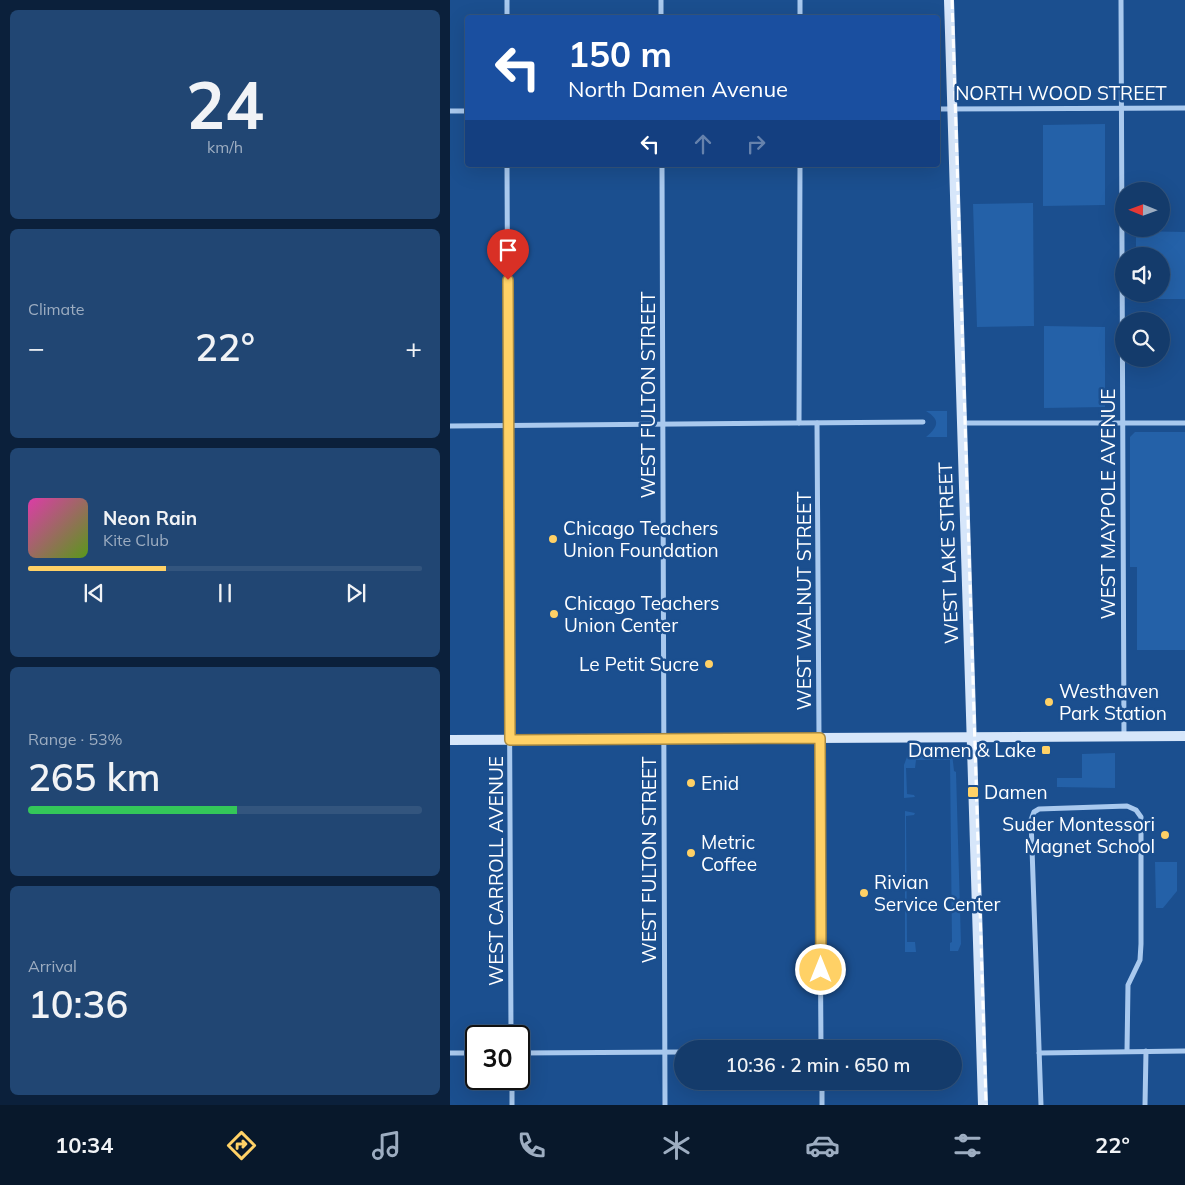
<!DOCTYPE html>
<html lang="en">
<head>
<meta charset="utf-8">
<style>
	:root { --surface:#143b6b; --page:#214673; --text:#f1f3f6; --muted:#9dadc1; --line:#33557e; --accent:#ffd166 }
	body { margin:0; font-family:Mulish,sans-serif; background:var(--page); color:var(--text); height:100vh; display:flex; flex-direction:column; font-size:19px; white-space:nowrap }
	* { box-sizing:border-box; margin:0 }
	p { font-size:16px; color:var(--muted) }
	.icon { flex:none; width:28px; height:28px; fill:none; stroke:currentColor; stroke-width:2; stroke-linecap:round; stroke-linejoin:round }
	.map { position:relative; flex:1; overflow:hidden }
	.side { display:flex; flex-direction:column; gap:10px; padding:10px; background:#0b203b; width:450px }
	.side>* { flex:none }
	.hud { position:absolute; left:15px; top:15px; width:475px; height:152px; border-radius:5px; box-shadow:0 5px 20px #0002,0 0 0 1px var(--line); background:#1a4fa0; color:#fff; overflow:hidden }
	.needle { width:32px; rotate:271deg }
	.fabs { position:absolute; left:665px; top:182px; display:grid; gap:10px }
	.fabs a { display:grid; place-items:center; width:55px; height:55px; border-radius:50%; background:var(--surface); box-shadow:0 5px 20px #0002,0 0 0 1px var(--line); font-size:25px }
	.speed { position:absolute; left:15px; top:1025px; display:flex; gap:10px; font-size:25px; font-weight:700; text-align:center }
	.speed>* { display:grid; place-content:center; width:65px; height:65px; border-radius:50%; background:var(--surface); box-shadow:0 5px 20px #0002,0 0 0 1px var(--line); line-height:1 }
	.speed .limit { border:2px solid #111; border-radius:8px; background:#fff; color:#111 }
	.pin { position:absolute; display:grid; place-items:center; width:42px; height:42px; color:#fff; margin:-51px -21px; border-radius:50% 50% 50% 0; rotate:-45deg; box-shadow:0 0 5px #0007 }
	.pin .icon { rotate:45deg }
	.me { position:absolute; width:55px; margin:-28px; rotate:0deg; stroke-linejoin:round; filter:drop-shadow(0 0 4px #0008) }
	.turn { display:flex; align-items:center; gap:18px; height:105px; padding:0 20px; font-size:22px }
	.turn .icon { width:65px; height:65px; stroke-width:2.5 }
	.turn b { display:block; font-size:35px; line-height:42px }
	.lanes { display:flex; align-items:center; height:48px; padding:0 20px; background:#0003; justify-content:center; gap:25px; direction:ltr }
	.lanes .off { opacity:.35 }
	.big { font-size:38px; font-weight:600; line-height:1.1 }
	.side .card { flex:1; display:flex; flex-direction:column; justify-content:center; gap:8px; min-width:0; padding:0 18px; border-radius:8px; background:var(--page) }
	.side .dial { align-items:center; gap:0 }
	.dial b { font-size:65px; line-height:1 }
	.song { display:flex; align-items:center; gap:15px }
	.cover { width:60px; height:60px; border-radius:8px; background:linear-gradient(135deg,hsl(320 70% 55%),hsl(90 70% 35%)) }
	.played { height:5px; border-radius:2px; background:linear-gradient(90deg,var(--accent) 35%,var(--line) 35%) }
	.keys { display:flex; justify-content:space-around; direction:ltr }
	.heat { display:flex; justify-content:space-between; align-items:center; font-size:28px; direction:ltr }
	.charge { height:8px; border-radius:4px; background:linear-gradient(90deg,#34c759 53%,var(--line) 0) }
	.trip { position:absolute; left:224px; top:1040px; width:288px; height:50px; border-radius:25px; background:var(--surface); box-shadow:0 5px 20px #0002,0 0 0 1px var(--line); font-weight:600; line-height:50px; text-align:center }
	.menu { display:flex; height:80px; justify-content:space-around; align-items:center; background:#08182b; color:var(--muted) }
	.menu .icon { width:35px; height:35px }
	.menu .active { color:var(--accent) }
	.menu b { font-size:22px; color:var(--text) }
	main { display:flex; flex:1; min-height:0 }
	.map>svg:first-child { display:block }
	.green { fill:#2461a8 }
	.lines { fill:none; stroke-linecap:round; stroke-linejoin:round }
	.street { stroke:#a9c9ee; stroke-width:5 }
	.secondary { stroke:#d6e6fa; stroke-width:10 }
	.rail { stroke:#fff; stroke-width:3; stroke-dasharray:9 4; stroke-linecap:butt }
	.route-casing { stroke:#a68842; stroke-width:12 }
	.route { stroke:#ffd166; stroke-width:9 }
	.poi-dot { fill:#ffd166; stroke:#1b4f8f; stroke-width:2 }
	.labels { text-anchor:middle; stroke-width:5; stroke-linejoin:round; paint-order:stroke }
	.street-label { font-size:19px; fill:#fff; stroke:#1b4f8f }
	.poi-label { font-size:19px; fill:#fff; stroke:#1b4f8f; text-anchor:start }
</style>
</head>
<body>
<main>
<section class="side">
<div class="card dial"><b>24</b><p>km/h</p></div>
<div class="card"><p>Climate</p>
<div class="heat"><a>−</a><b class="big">22°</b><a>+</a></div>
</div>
<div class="card">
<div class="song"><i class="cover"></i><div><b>Neon Rain</b><p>Kite Club</p></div></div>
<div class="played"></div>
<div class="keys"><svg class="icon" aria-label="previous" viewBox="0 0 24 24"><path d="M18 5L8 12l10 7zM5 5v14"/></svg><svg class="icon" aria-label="pause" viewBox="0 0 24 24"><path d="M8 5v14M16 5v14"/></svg><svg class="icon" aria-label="next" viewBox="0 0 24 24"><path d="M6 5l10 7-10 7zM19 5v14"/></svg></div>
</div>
<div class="card"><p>Range · 53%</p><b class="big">265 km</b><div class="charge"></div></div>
<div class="card"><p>Arrival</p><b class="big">10:36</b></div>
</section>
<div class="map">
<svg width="735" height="1105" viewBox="0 0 735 1105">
	<rect width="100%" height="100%" fill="#1b4f8f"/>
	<g class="green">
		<polygon points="655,124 655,205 593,206 593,125"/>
		<polygon points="583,203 584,326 527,327 523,204"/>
		<polygon points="686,231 735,232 735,299 686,299 686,294 711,294 711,256 686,256"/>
		<polygon points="594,326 655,327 655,407 594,408"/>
		<path d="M476,411H497V437H476C488,427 491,420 476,411Z"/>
		<polygon points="685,432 735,432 735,650 687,650 687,567 680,567 680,437"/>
		<polygon points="502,753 504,771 506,772 511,944 508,951 500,951 500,943 502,942 500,760 466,760 465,768 456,768 457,794 464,795 465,797 454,798 454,765 458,754"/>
		<polygon points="665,753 665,788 607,787 607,778 632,778 632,754"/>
		<polygon points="455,811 465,813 464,815 456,816 457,942 465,942 466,952 455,952"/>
		<polygon points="705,862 727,862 727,891 713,908 706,908"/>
	</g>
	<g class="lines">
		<g class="street">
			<polyline points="57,0 57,18"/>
			<polyline points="211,0 211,18"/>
			<polyline points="350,0 350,18"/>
			<polyline points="671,0 674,737"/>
			<polyline points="488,109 735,108"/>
			<polyline points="0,111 18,111"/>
			<polyline points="57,165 61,1036"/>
			<polyline points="212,165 215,1105"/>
			<polyline points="349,423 350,165"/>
			<polyline points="367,423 371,1049"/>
			<polyline points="512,423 735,423"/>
			<polyline points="0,426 473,422"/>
			<polyline points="0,1053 26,1053"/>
			<polyline points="69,1053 232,1052"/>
			<polyline points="589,1053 735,1051"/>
			<polyline points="62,1079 62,1105"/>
			<polyline points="372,1081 372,1105"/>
			<polyline points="591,1105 581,820 584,812 589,809 677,806 686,810 691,817 691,944 690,960 678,985 677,1051"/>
			<polyline points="695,1105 696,1051"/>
		</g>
		<g class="secondary">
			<polyline points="499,0 533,1105"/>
			<polyline points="0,740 735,736"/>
		</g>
		<polyline class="rail" points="502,0 536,1105"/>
	</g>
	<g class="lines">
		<g class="route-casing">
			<polyline id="route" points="58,280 60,740 370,738 371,970"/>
		</g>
		<use href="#route" class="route"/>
	</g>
	<g class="poi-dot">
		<circle cx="103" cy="539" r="5"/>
		<circle cx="104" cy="614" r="5"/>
		<circle cx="259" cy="664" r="5"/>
		<circle cx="599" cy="702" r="5"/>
		<rect x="591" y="745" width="10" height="10" rx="2.5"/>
		<circle cx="241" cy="783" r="5"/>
		<rect x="517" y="786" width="12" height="12" rx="2.5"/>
		<circle cx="715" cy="835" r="5"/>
		<circle cx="241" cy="853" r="5"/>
		<circle cx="414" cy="893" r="5"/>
	</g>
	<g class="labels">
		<g class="street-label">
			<text x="611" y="100">NORTH WOOD STREET</text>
			<text transform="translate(198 395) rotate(-90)" y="7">WEST FULTON STREET</text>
			<text transform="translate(658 504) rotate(-90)" y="7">WEST MAYPOLE AVENUE</text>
			<text transform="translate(498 553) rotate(-92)" y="7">WEST LAKE STREET</text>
			<text transform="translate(354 601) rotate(-90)" y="7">WEST WALNUT STREET</text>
			<text transform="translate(199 860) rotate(-90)" y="7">WEST FULTON STREET</text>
			<text transform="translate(46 871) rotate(-90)" y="7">WEST CARROLL AVENUE</text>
		</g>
		<g class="poi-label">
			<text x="113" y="535">Chicago Teachers<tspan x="113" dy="22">Union Foundation</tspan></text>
			<text x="114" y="610">Chicago Teachers<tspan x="114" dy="22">Union Center</tspan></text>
			<text x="249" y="671" text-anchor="end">Le Petit Sucre</text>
			<text x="609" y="698">Westhaven<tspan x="609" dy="22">Park Station</tspan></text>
			<text x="586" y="757" text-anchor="end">Damen &amp; Lake</text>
			<text x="251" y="790">Enid</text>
			<text x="534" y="799">Damen</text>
			<text x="705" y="831" text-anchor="end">Suder Montessori<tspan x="705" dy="22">Magnet School</tspan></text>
			<text x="251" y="849">Metric<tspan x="251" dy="22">Coffee</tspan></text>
			<text x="424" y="889">Rivian<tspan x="424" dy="22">Service Center</tspan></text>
		</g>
	</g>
</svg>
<div class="fabs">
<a><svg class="needle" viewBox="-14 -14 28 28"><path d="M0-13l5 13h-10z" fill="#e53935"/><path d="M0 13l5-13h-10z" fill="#9dadc1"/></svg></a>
<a><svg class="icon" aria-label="sound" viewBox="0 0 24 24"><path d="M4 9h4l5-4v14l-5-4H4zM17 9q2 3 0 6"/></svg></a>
<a><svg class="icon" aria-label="search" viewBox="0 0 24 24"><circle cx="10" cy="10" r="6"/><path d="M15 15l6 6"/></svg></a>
</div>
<div class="speed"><div class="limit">30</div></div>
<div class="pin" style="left:58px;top:280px;background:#d93025"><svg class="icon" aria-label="arrive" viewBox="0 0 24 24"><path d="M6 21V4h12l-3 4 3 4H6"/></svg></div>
<svg class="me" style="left:371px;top:970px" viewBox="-20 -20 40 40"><circle r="17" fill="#ffd166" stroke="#fff" stroke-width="3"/><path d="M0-11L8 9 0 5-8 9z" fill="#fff"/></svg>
<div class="trip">10:36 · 2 min · 650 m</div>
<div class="hud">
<div class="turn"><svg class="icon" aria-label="left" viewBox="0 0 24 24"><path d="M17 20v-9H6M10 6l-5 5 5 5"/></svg><div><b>150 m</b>North Damen Avenue</div></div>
<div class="lanes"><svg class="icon" aria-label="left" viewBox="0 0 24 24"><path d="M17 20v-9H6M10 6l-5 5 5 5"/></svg><svg class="icon off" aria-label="ahead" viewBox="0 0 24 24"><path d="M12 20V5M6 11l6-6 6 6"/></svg><svg class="icon off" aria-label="right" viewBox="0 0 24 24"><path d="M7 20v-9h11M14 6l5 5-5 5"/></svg></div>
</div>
</div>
</main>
<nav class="menu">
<b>10:34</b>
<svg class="icon active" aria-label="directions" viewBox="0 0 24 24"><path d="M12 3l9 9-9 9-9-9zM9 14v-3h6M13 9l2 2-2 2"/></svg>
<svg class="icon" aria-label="music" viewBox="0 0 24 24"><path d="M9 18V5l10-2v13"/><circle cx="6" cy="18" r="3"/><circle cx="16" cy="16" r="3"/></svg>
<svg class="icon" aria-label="phone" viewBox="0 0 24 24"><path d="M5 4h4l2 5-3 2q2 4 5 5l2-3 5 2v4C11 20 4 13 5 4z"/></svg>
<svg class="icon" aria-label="climate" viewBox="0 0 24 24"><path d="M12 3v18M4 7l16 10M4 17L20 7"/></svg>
<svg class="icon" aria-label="car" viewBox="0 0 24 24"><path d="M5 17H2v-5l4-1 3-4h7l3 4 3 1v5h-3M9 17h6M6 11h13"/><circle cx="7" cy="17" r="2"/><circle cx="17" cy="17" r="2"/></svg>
<svg class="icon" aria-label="filters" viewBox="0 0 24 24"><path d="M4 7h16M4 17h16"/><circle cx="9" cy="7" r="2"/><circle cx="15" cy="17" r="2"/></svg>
<b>22°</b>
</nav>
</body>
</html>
